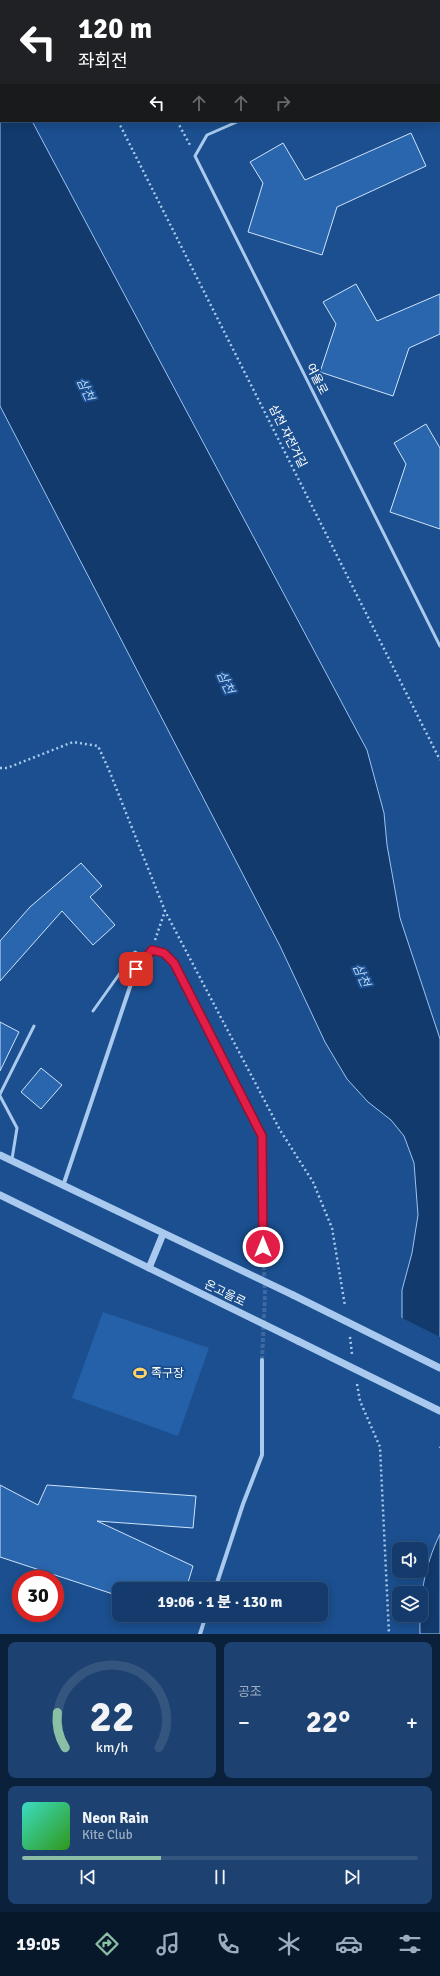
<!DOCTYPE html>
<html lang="ko">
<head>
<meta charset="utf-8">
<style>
	:root { --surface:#143b6b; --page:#1d4271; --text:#f1f3f6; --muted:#9dadc1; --line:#33557e; --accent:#8abfa5 }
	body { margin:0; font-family:Signika,"Noto Sans KR",sans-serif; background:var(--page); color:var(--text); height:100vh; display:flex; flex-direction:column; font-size:15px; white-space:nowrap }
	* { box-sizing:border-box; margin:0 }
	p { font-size:13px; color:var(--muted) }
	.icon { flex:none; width:22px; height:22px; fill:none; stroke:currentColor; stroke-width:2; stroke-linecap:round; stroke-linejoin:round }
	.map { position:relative; height:1634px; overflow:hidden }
	.panel { display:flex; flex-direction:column; gap:8px; padding:8px; background:#0b203b; flex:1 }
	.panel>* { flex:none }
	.guide { position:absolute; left:0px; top:0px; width:440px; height:122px; box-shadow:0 2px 10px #0003,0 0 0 1px var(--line); background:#202124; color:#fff; overflow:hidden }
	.tools { position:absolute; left:392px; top:1542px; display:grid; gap:8px }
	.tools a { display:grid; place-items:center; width:36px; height:36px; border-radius:8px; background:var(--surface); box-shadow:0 2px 10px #0003,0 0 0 1px var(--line); font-size:20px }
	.speed { position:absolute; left:12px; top:1570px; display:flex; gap:8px; font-size:20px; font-weight:700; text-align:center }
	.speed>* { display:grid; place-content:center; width:52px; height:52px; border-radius:50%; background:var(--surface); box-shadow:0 2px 10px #0003,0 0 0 1px var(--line); line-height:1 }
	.speed .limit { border:6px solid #d22; background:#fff; color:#111 }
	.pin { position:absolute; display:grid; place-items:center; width:34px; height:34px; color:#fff; margin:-17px; border-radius:8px; box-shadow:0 2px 6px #0006 }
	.me { position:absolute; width:44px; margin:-22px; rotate:0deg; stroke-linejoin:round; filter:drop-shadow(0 0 3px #0008) }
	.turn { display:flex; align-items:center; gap:14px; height:84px; padding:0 12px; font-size:18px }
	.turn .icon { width:52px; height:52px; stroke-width:2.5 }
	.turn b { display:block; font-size:28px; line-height:34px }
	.lanes { display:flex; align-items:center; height:38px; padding:0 12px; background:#0003; justify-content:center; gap:20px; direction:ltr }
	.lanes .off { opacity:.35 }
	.big { font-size:30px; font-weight:800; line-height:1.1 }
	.panel .card { flex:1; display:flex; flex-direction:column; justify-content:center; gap:6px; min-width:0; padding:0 14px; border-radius:8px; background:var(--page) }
	.panel .dial { align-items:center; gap:0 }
	.dial svg { height:104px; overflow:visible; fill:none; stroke:var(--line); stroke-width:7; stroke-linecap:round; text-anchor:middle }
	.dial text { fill:var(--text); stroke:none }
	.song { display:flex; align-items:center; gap:12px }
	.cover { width:48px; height:48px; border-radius:6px; background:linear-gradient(135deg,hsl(170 70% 55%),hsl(110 70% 35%)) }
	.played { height:4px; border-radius:2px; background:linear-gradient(90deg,var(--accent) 35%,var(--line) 35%) }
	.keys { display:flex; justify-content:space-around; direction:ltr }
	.heat { display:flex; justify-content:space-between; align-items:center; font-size:22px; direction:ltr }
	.panel .tiles { flex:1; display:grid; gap:8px; grid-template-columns:1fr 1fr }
	.card:last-child { grid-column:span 2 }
	.trip { position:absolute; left:112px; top:1582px; width:216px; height:40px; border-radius:8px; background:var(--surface); box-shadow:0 2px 10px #0003,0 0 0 1px var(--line); font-weight:800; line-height:40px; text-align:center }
	.dock { display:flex; height:64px; justify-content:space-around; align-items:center; background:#08182b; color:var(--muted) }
	.dock .icon { width:28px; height:28px }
	.dock .active { color:var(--accent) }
	.dock b { font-size:18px; color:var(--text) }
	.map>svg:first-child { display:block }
	.green { fill:#2461a8 }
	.water { fill:#123a6d; stroke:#9cc4f0 }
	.pier { fill:#1b4f8f }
	.building { fill:#2a66ad; stroke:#cfe3fa }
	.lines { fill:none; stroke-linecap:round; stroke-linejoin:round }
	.minor-tunnel { stroke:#3d69a0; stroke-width:4; stroke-dasharray:4 2; stroke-linecap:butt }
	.path { stroke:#a9c9ee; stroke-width:2.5; stroke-dasharray:2 3; stroke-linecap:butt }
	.service { stroke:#a9c9ee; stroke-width:3 }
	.minor { stroke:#a9c9ee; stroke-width:4 }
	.tertiary { stroke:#a9c9ee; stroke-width:7 }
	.tertiary-bridge { stroke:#a9c9ee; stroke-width:7 }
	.route-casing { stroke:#92132f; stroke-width:10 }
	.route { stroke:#e11d48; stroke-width:7 }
	.labels { text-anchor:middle; stroke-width:4; stroke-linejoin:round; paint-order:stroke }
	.street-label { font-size:12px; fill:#fff; stroke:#1b4f8f }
	.poi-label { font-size:12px; fill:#fff; stroke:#1b4f8f; text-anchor:start }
	.water-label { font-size:13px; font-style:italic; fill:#b5d3f5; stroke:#1b4f8f }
</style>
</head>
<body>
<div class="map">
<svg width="440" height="1634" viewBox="0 0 440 1634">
	<rect width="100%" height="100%" fill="#1b4f8f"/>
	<polygon class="green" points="103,1312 209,1348 178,1436 72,1398"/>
	<g class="water">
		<polygon points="0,60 1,121 32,121 367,750 384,813 387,845 400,918 440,1039 440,1448 426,1416 402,1320 402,1290 412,1253 418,1215 414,1163 404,1136 391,1120 368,1102 347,1079 325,1042 280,946 0,406"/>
		<path d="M440,1534V1634H420C419,1599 424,1567 440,1534Z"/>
	</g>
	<polygon class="pier" points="400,1317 440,1337 440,1447 437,1445 424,1417 408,1366"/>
	<g class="building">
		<polygon points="411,133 426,166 337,207 322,255 248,232 263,183 250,162 283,143 305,180"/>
		<polygon points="356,284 377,321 440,294 440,334 409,348 393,396 320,372 336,324 323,302"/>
		<polygon points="426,424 440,448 440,529 390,512 406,464 394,443"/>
		<polygon points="81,863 102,886 90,897 115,925 93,945 62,911 0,981 0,941 30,907"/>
		<polygon points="0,1022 19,1032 0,1071"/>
		<polygon points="41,1068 62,1085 41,1109 21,1092"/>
		<polygon points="0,1485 38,1505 47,1485 196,1496 193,1528 97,1521 193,1566 186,1589 119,1589 119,1596 0,1557"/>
	</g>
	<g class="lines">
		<polyline class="minor-tunnel" points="262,1360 265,1295 263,1247"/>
		<g class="path">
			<polyline points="59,0 60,1"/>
			<polyline points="116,0 117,1"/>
			<polyline points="118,121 440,760"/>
			<polyline points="177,121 190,145"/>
			<polyline points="0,768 7,768 73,742 98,746 109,770 165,911 280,1130 313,1182 332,1228 345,1306"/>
			<polyline points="155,940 165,911"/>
			<polyline points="350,1337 352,1354"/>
			<polyline points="357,1384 360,1401 380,1447 389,1634"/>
		</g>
		<g class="service">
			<polyline points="439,84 440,86"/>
			<polyline points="239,121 207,135 195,156 440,646"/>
			<polyline points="93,1011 135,952 144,958"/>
			<polyline points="0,1094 34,1026"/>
			<polyline points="0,1096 17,1128 12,1159"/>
		</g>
		<g class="minor">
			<polyline points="63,1186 136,969 152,950 164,953 174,963 262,1136 263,1247"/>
			<polyline points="215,1589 243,1504 262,1455 262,1360"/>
			<polyline points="200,1634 206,1615"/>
		</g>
		<g class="tertiary">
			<polyline points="0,1155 293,1295"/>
			<polyline points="0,1195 298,1341"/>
			<polyline points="149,1268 163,1234"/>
		</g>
		<g class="tertiary-bridge">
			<polyline points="293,1295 440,1368"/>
			<polyline points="298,1341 440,1411"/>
		</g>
	</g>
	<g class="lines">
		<g class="route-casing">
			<polyline id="route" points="136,969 152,950 164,953 174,963 262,1136 263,1247"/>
		</g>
		<use href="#route" class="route"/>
	</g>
	<defs>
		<g id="stadium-bare" transform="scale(1.08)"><path d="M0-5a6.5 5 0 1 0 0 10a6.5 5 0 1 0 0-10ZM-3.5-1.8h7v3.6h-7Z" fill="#ffd166" stroke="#1b4f8f" stroke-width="2.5" paint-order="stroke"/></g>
	</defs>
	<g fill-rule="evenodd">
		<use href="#stadium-bare" x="140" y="1373"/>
	</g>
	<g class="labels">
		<g class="street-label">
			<text transform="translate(317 379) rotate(63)" y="4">여울로</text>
			<text transform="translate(288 436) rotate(63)" y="4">삼천 자전거길</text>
			<text transform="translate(225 1293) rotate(26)" y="4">온고을로</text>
		</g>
		<g class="poi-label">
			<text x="151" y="1377">족구장</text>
		</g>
		<g class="water-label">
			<text transform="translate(86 389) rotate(65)" y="5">삼천</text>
			<text transform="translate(226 682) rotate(65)" y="5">삼천</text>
			<text transform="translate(362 975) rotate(66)" y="5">삼천</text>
		</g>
	</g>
</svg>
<div class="tools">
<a><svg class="icon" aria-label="sound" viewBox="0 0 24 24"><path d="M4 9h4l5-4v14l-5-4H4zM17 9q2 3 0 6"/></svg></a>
<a><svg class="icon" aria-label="layers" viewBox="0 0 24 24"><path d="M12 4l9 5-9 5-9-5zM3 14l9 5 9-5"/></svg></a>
</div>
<div class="speed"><div class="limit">30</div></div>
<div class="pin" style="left:136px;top:969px;background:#d93025"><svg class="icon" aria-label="arrive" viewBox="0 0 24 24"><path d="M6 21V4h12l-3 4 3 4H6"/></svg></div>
<svg class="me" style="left:263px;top:1247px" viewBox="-20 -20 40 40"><circle r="17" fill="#e11d48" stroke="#fff" stroke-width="3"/><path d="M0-11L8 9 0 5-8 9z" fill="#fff"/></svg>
<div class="trip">19:06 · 1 분 · 130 m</div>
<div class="guide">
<div class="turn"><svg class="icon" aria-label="left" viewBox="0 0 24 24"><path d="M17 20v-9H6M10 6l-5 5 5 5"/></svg><div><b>120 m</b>좌회전</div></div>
<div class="lanes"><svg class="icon" aria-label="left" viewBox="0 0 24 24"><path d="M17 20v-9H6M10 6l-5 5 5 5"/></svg><svg class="icon off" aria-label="ahead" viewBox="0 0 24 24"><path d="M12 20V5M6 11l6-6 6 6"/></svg><svg class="icon off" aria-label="ahead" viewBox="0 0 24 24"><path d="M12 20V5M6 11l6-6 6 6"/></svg><svg class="icon off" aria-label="right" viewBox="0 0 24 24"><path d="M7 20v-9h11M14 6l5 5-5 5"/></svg></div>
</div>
</div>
<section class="panel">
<div class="tiles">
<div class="card dial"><svg viewBox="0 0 100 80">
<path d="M14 69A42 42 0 1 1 86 69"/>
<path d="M14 69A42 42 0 0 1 8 42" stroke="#8abfa5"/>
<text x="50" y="56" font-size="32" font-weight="700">22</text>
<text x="50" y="72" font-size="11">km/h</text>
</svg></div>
<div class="card"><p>공조</p>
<div class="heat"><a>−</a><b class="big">22°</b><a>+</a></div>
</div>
<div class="card">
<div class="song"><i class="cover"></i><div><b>Neon Rain</b><p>Kite Club</p></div></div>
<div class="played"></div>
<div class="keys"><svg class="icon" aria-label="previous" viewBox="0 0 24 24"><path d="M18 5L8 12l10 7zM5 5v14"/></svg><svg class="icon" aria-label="pause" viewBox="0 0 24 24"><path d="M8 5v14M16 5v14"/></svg><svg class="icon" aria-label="next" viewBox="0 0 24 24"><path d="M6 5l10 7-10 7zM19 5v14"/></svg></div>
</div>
</div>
</section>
<nav class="dock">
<b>19:05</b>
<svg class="icon active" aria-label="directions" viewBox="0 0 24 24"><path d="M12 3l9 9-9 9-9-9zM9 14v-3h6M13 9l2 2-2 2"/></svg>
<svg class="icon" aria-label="music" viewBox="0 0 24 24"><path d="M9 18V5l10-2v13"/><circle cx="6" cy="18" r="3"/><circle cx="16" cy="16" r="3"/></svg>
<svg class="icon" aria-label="phone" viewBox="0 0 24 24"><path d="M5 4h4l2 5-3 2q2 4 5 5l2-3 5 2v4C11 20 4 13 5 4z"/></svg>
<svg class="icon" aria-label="climate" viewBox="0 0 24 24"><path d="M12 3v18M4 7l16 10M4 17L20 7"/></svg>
<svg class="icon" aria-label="car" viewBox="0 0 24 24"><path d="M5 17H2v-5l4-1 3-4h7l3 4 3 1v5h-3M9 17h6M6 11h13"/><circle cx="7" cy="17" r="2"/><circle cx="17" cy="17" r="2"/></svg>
<svg class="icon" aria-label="filters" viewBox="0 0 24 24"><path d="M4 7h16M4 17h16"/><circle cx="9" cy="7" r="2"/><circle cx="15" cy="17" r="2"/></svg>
</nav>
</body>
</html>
